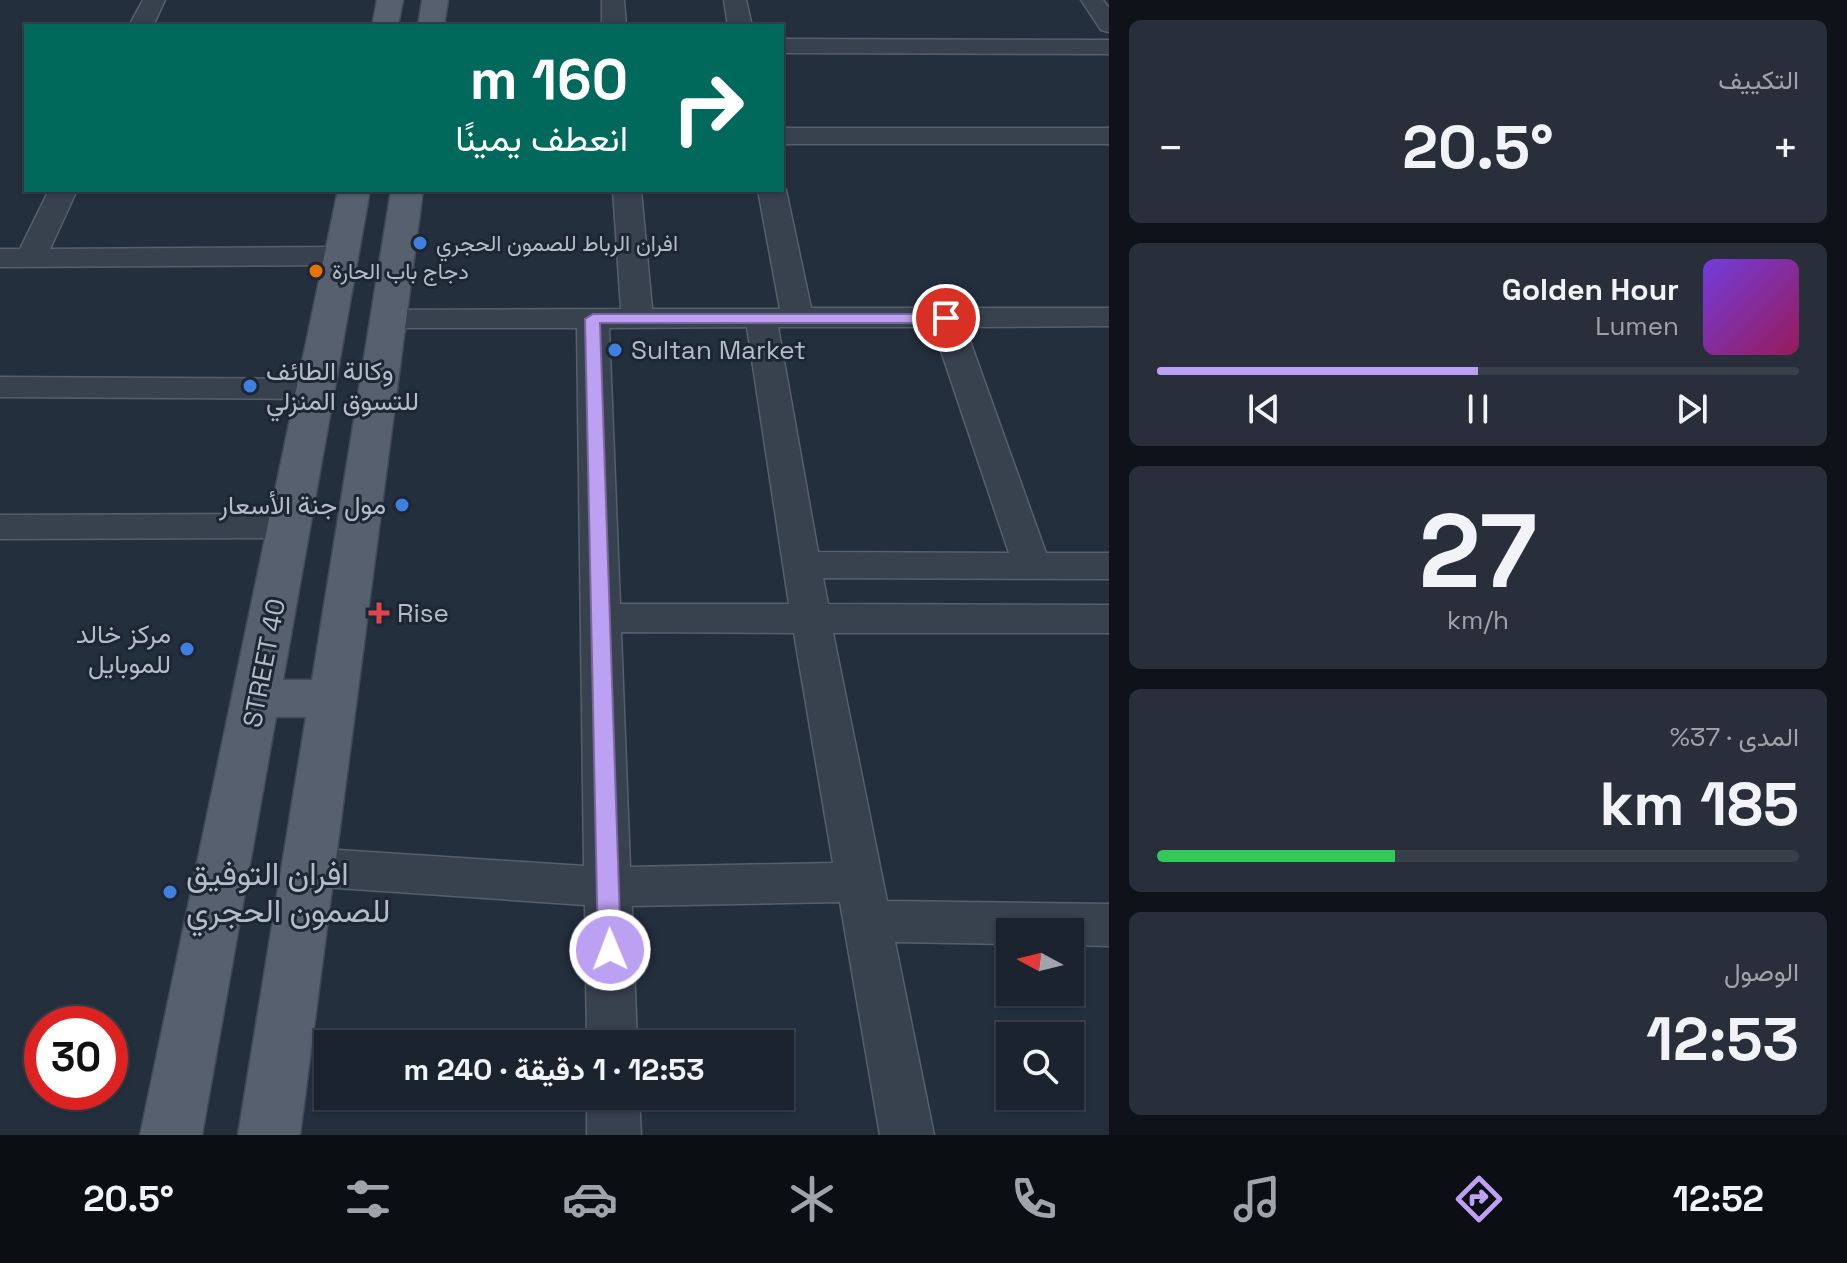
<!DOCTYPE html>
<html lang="ar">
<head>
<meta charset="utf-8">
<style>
	:root { --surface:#1b232e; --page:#282f3a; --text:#f1f3f6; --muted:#a0a4aa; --line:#39404a; --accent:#bca0f2 }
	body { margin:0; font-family:"Space Grotesk",Vazirmatn,sans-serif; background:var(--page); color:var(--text); direction:rtl; height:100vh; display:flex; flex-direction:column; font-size:30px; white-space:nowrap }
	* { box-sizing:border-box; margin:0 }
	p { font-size:26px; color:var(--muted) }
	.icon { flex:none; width:44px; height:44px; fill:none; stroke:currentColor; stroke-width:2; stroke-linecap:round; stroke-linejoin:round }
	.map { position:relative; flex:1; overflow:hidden; direction:ltr }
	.side { display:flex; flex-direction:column; gap:20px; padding:20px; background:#0f1319; width:738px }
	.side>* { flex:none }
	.top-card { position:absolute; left:24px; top:24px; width:760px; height:168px; border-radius:0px; box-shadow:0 2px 6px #0004,0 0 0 2px var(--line); direction:rtl; background:#00695c; color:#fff; overflow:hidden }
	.needle { width:52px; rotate:277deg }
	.buttons { position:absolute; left:996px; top:918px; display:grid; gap:16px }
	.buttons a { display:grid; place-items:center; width:88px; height:88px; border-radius:0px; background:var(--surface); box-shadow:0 2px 6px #0004,0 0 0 2px var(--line); font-size:40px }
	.speed { position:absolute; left:24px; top:1006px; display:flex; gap:16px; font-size:40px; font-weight:700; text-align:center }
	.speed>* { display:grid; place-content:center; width:104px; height:104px; border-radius:50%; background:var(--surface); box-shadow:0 2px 6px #0004,0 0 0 2px var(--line); line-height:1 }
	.speed .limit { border:12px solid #d22; background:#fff; color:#111 }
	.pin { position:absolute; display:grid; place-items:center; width:68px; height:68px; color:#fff; margin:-34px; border:4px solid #fff; border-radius:50%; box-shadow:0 2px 8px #0007 }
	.me { position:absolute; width:88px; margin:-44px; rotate:359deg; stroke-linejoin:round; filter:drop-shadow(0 0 6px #0008) }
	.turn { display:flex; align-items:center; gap:28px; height:168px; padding:0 24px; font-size:36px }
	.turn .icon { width:104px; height:104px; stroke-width:2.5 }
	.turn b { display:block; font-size:56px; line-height:68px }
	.big { font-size:60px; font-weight:700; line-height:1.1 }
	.side .widget { flex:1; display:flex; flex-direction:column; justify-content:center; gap:12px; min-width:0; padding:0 28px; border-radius:12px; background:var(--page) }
	.side .dial { align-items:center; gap:0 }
	.dial b { font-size:104px; line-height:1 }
	.song { display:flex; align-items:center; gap:24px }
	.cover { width:96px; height:96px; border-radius:12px; background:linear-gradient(135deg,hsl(260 70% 55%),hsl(330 70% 35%)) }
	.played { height:8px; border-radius:4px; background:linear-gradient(90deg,var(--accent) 50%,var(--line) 50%) }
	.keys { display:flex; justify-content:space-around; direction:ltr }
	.heat { display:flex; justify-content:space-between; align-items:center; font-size:44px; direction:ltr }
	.charge { height:12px; border-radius:6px; background:linear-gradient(90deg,#34c759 37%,var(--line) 0) }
	.trip { position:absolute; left:314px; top:1030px; width:480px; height:80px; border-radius:0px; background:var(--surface); box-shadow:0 2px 6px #0004,0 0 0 2px var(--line); font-weight:700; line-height:80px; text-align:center; direction:rtl }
	.dock { display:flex; height:128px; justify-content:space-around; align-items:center; background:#0b0e12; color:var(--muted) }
	.dock .icon { width:56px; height:56px }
	.dock .current { color:var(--accent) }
	.dock b { font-size:36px; color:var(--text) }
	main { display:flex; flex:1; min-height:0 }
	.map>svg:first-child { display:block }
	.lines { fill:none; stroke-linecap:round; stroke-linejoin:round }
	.minor-casing { stroke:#565f6c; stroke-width:3 }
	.major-casing { stroke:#414a57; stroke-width:3 }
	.minor { fill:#38414e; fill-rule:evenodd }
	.major { fill:#56606e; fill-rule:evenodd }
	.route { fill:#bca0f2; stroke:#7a689d; stroke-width:2 }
	.shop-dot { fill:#3f7fe0; stroke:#1d2633; stroke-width:3 }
	.food-dot { fill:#e8710a; stroke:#1d2633; stroke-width:3 }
	.health-dot { fill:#e0444e; stroke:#1d2633; stroke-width:3 }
	.labels { text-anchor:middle; stroke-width:6; stroke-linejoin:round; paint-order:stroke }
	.far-poi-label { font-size:22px; fill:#b4bcc9; stroke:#1d2633; text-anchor:start }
	.poi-label { font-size:26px; fill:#b4bcc9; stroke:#1d2633; text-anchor:start }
	.street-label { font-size:26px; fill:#b4bcc9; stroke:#1d2633 }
	.near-poi-label { font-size:32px; fill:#b4bcc9; stroke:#1d2633; text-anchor:start }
</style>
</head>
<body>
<main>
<section class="side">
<div class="widget"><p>التكييف</p>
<div class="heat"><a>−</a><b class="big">20.5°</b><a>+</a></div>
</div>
<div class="widget">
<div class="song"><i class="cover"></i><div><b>Golden Hour</b><p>Lumen</p></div></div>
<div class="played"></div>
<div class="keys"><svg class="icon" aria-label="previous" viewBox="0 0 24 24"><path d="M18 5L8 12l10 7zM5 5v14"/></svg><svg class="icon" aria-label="pause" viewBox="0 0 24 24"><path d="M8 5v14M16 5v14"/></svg><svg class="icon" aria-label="next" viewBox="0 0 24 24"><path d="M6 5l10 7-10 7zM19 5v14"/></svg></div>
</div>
<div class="widget dial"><b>27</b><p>km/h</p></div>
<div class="widget"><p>المدى · 37%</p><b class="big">185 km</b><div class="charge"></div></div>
<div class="widget"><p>الوصول</p><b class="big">12:53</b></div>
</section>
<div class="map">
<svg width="1109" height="1135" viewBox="0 0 1109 1135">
	<rect width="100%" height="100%" fill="#242f3e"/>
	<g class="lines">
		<g class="minor-casing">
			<g id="minor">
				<polygon points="143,0 165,0 153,26 129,26"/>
				<polygon points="602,0 624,0 626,26 602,26"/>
				<polygon points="724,0 746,0 752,26 728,26"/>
				<polygon points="1081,0 1103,0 1109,8 1109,32 1101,30"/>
				<polygon points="782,39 1109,40 1109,54 782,53"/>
				<rect x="782" y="128" width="327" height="16"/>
				<path d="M782,184L786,190L811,308H1109V326L965,327L1046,553H1109V579L823,578L828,604L1109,605V633H833L887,901L1109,904V946L1070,945V932H1010V944L895,942L934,1135H880L840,902L632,906L637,1044H587L585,905L308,886L292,881L285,867L292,853L308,848L584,866L577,328H388L377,326L372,319L377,312L388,310L621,309L613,190H641L652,309H780L758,190H782ZM747,327L789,604H620L609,328ZM778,327H933L1009,553L818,552ZM621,632L794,633L833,863L630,867Z"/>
				<polygon points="49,190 77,190 50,249 341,247 351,250 356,256 351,262 341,265 0,267 0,249 20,249"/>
				<polygon points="0,377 316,379 328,382 333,389 328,396 316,399 0,397"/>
				<polygon points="290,514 303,517 308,526 303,535 290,538 0,539 0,515"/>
				<polygon points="587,1096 639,1096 641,1135 587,1135"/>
			</g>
		</g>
		<g class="major-casing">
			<g id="major">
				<polygon points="377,0 403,0 398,26 372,26"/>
				<polygon points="422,0 448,0 444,26 418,26"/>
				<polygon points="338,190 370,190 283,680 312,680 391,190 423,190 300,1135 238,1135 306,717 276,717 202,1135 140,1135"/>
			</g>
		</g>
		<use href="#minor" class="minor"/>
		<use href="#major" class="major"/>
	</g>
	<polygon class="route" points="593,314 946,314 953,318 946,323 600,323 621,950 618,957 610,960 602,957 598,950 585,319"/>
	<g class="shop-dot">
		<circle cx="420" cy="243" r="8"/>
		<circle cx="615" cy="350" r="8"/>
		<circle cx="250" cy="386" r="8"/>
		<circle cx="402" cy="505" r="8"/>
		<circle cx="187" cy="649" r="8"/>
		<circle cx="170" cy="892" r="8"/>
	</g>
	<circle class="food-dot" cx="316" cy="271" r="8"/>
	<path class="health-dot" d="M375 601h8v8h8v8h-8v8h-8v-8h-8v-8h8z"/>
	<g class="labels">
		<g class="far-poi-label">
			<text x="436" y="251">افران الرباط للصمون الحجري</text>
			<text x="332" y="279">دجاج باب الحارة</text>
		</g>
		<g class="poi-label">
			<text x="631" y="359">Sultan Market</text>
			<text x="266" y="380">وكالة الطائف<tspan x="266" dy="30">للتسوق المنزلي</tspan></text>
			<text x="386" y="514" text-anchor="end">مول جنة الأسعار</text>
			<text x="397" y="622">Rise</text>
			<text x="171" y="643" text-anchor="end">مركز خالد<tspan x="171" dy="30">للموبايل</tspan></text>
		</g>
		<g class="street-label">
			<text transform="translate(264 663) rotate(-79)" y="9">STREET 40</text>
		</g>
		<g class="near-poi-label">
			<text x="186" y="885">افران التوفيق<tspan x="186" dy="37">للصمون الحجري</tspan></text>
		</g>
	</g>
</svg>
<div class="buttons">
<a><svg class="needle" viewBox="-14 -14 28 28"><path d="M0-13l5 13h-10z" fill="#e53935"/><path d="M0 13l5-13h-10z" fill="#a0a4aa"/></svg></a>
<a><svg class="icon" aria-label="search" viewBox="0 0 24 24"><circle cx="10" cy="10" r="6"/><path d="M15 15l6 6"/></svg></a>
</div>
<div class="speed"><div class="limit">30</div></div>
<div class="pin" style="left:946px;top:318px;background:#d93025"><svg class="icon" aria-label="arrive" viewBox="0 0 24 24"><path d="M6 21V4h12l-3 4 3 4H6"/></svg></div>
<svg class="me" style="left:610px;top:950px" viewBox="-20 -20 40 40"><circle r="17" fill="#bca0f2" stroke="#fff" stroke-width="3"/><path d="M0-11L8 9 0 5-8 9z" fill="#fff"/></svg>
<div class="trip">12:53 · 1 دقيقة · 240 m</div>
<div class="top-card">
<div class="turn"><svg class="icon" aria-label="right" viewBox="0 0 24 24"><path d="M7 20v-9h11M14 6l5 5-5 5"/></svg><div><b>160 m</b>انعطف يمينًا</div></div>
</div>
</div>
</main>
<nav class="dock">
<b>12:52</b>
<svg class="icon current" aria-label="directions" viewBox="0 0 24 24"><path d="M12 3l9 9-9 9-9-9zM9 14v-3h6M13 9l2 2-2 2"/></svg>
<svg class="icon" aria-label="music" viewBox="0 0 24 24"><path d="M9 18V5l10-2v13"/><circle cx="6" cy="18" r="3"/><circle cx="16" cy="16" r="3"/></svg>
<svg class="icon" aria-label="phone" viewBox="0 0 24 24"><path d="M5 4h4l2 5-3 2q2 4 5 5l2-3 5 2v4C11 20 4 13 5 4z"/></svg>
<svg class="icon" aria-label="climate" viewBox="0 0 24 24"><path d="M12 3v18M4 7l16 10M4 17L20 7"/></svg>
<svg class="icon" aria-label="car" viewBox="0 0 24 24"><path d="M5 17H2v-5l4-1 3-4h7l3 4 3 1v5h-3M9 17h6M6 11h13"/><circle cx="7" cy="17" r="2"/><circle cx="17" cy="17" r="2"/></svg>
<svg class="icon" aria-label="filters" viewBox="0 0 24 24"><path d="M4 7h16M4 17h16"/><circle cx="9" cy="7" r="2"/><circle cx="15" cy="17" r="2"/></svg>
<b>20.5°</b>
</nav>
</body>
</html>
